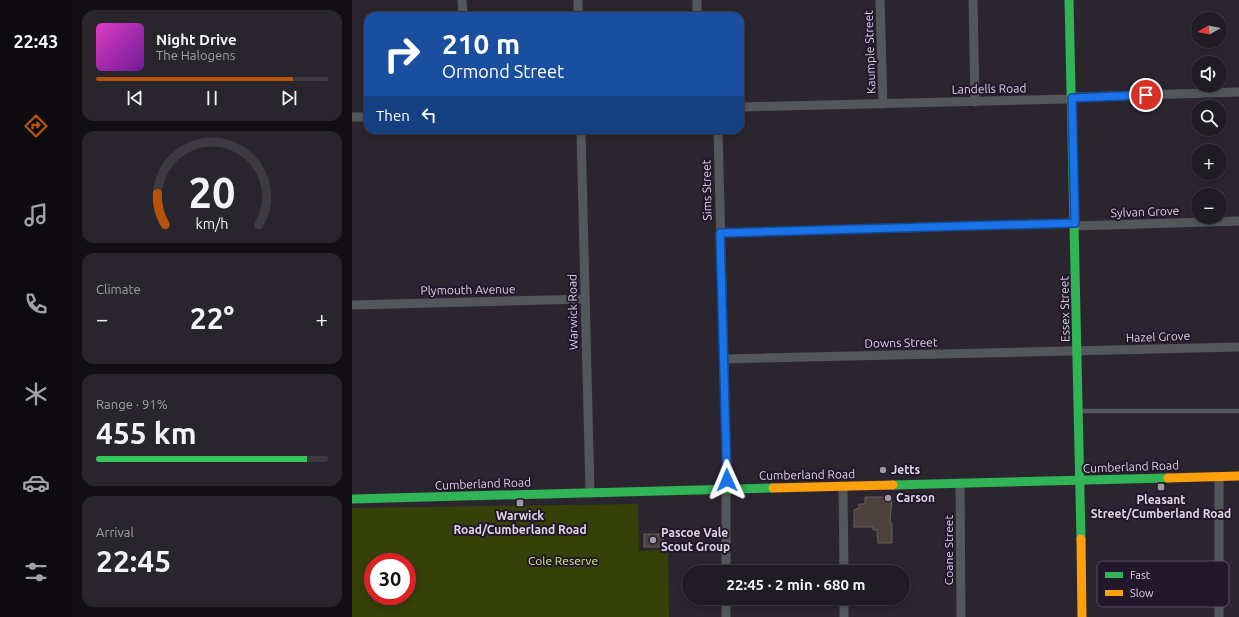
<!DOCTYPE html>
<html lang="en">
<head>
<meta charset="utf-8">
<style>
	:root { --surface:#201c24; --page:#28252c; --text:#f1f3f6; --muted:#a2a1a6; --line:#3d3a41; --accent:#b45309 }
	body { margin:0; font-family:Ubuntu,sans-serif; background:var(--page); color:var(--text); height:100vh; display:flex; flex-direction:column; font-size:15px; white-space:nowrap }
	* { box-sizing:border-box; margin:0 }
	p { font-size:13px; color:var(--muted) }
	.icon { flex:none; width:22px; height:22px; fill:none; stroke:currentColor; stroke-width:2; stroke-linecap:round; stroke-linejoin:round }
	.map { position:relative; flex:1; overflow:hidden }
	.drawer { display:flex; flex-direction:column; gap:10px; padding:10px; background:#120f14; width:280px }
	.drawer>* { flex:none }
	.guide { position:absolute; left:12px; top:12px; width:380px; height:122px; border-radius:12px; box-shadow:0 2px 6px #0003,0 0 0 1px var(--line); background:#1a4fa0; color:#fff; overflow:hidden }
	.needle { width:26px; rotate:261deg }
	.fabs { position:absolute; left:839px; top:12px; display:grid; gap:8px }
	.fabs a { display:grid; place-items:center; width:36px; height:36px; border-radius:50%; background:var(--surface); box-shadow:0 2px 6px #0003,0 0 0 1px var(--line); font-size:20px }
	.speed { position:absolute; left:12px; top:553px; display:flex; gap:8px; font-size:20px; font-weight:700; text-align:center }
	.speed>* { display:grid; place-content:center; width:52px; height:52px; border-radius:50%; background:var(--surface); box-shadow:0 2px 6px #0003,0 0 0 1px var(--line); line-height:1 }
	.speed .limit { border:6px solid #d22; background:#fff; color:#111 }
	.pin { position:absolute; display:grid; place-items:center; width:34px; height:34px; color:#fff; margin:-17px; border:2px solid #fff; border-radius:50%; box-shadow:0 1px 4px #0007 }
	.me { position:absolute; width:44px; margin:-22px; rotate:359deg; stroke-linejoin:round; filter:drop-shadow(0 0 3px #0008) }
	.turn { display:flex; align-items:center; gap:14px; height:84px; padding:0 12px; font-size:18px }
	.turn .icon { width:52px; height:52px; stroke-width:2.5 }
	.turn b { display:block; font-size:28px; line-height:34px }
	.then { display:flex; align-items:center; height:38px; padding:0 12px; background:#0003; gap:8px; font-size:15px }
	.big { font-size:30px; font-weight:600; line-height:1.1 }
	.drawer .card { flex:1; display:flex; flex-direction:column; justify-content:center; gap:6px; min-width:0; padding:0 14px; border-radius:12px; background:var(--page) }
	.drawer .dial { align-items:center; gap:0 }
	.dial svg { height:104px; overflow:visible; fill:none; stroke:var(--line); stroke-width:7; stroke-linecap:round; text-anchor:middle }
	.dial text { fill:var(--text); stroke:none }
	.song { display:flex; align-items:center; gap:12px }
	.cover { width:48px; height:48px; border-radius:6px; background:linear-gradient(135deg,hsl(310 70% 55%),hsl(280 70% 35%)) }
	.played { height:4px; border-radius:2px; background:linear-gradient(90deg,var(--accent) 85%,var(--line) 85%) }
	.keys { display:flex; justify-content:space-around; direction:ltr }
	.heat { display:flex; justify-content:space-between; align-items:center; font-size:22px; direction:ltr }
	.charge { height:6px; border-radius:3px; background:linear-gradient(90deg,#34c759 91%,var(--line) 0) }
	.trip { position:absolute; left:330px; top:565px; width:228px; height:40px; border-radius:20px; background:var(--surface); box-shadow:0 2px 6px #0003,0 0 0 1px var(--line); font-weight:600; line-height:40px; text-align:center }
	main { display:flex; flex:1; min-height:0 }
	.dock { display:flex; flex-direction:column; width:72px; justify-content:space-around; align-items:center; background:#0d0b0e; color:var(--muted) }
	.dock .icon { width:28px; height:28px }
	.dock .on { color:var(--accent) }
	.dock b { font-size:18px; color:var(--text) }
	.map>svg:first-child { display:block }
	.green { fill:#354106; fill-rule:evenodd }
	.building { fill:#4d413d; stroke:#655e5f }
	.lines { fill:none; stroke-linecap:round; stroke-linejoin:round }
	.lane { stroke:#54575a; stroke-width:4.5 }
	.street { stroke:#54575a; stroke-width:9 }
	.fast { stroke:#30b455; stroke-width:9 }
	.slow { stroke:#ff9f0a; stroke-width:9 }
	.route-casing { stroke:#114b97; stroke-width:10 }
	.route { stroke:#1a73e8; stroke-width:7 }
	.poi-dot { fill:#9f98a5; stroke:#22172b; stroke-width:1.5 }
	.labels { text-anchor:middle; stroke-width:4; stroke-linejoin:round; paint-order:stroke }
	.street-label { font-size:12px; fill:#ddd6e4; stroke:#22172b }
	.poi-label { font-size:12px; font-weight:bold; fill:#ddd6e4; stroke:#22172b; text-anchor:start }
	.park-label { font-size:12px; fill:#d1f17c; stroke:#22172b }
	.key { fill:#22172b; stroke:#5a5062; stroke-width:1 }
	.key-label { font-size:11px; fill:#ddd6e4 }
</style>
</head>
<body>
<main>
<nav class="dock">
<b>22:43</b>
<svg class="icon on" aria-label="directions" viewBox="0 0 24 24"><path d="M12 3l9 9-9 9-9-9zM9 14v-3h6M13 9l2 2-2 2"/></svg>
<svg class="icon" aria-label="music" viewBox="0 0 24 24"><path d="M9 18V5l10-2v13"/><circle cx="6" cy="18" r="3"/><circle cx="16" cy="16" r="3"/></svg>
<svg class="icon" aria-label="phone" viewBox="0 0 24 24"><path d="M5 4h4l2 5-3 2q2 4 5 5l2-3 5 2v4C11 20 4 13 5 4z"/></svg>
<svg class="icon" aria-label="climate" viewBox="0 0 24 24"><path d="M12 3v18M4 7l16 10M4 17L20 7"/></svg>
<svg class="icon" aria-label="car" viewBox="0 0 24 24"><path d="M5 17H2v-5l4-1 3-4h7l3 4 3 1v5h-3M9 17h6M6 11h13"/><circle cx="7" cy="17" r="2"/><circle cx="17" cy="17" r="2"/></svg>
<svg class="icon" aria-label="filters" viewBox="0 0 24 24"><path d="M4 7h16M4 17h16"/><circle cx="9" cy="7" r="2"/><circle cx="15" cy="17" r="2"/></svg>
</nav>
<section class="drawer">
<div class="card">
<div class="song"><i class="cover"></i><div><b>Night Drive</b><p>The Halogens</p></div></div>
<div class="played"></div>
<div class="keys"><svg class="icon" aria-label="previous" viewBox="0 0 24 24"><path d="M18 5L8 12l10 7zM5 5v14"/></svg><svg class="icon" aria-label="pause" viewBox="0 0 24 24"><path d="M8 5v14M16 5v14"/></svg><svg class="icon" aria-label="next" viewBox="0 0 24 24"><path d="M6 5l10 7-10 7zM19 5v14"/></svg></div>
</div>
<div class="card dial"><svg viewBox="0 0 100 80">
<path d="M14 69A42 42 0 1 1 86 69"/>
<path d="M14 69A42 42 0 0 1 8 45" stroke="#b45309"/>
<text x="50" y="56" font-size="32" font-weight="700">20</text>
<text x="50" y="72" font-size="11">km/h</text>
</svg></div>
<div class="card"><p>Climate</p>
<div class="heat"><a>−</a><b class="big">22°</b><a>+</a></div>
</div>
<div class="card"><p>Range · 91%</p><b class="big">455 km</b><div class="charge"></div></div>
<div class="card"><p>Arrival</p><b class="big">22:45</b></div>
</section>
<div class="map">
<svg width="887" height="617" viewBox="0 0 887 617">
	<rect width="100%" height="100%" fill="#2b2530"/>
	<path class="green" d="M286,504L287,551L316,550L317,617H0V508ZM21,562H55V596H21Z"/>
	<g class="building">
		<polygon points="513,497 540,497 538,523 540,523 540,543 526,543 525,530 521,530 521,527 502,527 502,510 507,508 507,504 513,504"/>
		<rect x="292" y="534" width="19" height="13"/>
	</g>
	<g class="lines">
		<polyline class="lane" points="729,411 887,411"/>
		<g class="street">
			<polyline points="110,0 111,16"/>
			<polyline points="226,0 226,16"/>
			<polyline points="345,0 345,16"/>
			<polyline points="528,0 531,104"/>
			<polyline points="621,0 623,102"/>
			<polyline points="388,107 715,99 725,97 887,92"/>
			<polyline points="0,117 16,117"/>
			<polyline points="229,130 238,493"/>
			<polyline points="366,130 375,480 374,497 374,572"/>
			<polyline points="723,226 887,221"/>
			<polyline points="368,233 723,223"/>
			<polyline points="0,305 233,299"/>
			<polyline points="372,359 887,347"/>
			<polyline points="867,477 867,617"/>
			<polyline points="608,483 609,617"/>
			<polyline points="491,486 492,572"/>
			<polyline points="374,598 374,617"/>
			<polyline points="492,598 492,617"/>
		</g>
		<g class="fast">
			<polyline points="717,0 729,539"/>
			<polyline points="541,485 816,478"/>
			<polyline points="0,499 421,488"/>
		</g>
		<g class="slow">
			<polyline points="816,478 887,476"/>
			<polyline points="421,488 541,485"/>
			<polyline points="729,539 730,617"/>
		</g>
	</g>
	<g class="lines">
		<g class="route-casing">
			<polyline id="route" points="375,480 368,233 723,223 720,98 794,95"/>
		</g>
		<use href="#route" class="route"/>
	</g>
	<g class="poi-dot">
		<circle cx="531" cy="470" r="4"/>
		<rect x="805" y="483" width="8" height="8" rx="2"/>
		<circle cx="536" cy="498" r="4"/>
		<rect x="164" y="499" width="8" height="8" rx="2"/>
		<circle cx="301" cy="540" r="4"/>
	</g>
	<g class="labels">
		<g class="street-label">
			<text transform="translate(518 52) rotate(-92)" y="4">Kaumple Street</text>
			<text transform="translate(637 89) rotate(-1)" y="4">Landells Road</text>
			<text transform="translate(355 190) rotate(-91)" y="4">Sims Street</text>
			<text transform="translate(793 212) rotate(-2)" y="4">Sylvan Grove</text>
			<text transform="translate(116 290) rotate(-1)" y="4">Plymouth Avenue</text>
			<text transform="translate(713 309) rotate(-91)" y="4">Essex Street</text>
			<text transform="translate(221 312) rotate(-91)" y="4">Warwick Road</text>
			<text transform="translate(806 337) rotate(-2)" y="4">Hazel Grove</text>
			<text transform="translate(549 343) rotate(-1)" y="4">Downs Street</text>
			<text transform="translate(779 467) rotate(-2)" y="4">Cumberland Road</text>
			<text transform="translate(455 475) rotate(-1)" y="4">Cumberland Road</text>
			<text transform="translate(131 484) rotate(-2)" y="4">Cumberland Road</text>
			<text transform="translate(597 550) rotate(-90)" y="4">Coane Street</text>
		</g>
		<g class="poi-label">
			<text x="539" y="474">Jetts</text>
			<text x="544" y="502">Carson</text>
			<text x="809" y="504" text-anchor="middle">Pleasant<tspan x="809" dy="14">Street/Cumberland Road</tspan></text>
			<text x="168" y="520" text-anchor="middle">Warwick<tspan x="168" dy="14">Road/Cumberland Road</tspan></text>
			<text x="309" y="537">Pascoe Vale<tspan x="309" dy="14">Scout Group</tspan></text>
		</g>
		<g class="park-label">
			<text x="211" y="565">Cole Reserve</text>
		</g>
	</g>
	<rect x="745" y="561" width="132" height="46" rx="6" class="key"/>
	<rect x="753" y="572" width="18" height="6" fill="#30b455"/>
	<rect x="753" y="590" width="18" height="6" fill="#ff9f0a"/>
	<g class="key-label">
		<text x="778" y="579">Fast</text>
		<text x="778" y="597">Slow</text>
	</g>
</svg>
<div class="fabs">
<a><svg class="needle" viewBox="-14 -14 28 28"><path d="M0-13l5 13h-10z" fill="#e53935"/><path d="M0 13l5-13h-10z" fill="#a2a1a6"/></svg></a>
<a><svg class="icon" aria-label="sound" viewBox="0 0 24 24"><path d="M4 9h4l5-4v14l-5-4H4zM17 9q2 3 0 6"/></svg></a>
<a><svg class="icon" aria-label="search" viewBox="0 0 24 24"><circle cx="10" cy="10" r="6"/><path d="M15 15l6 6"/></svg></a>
<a>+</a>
<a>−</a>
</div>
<div class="speed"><div class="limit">30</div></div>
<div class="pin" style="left:794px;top:95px;background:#d93025"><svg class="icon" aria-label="arrive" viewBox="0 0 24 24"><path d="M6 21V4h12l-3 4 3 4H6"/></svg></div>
<svg class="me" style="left:375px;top:480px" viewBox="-20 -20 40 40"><path d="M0-17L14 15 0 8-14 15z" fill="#1a73e8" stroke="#fff" stroke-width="4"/></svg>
<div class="trip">22:45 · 2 min · 680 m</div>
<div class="guide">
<div class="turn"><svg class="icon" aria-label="right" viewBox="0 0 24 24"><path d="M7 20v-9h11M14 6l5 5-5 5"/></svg><div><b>210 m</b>Ormond Street</div></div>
<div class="then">Then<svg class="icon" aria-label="left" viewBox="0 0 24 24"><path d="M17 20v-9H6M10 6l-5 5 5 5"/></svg></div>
</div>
</div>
</main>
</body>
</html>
